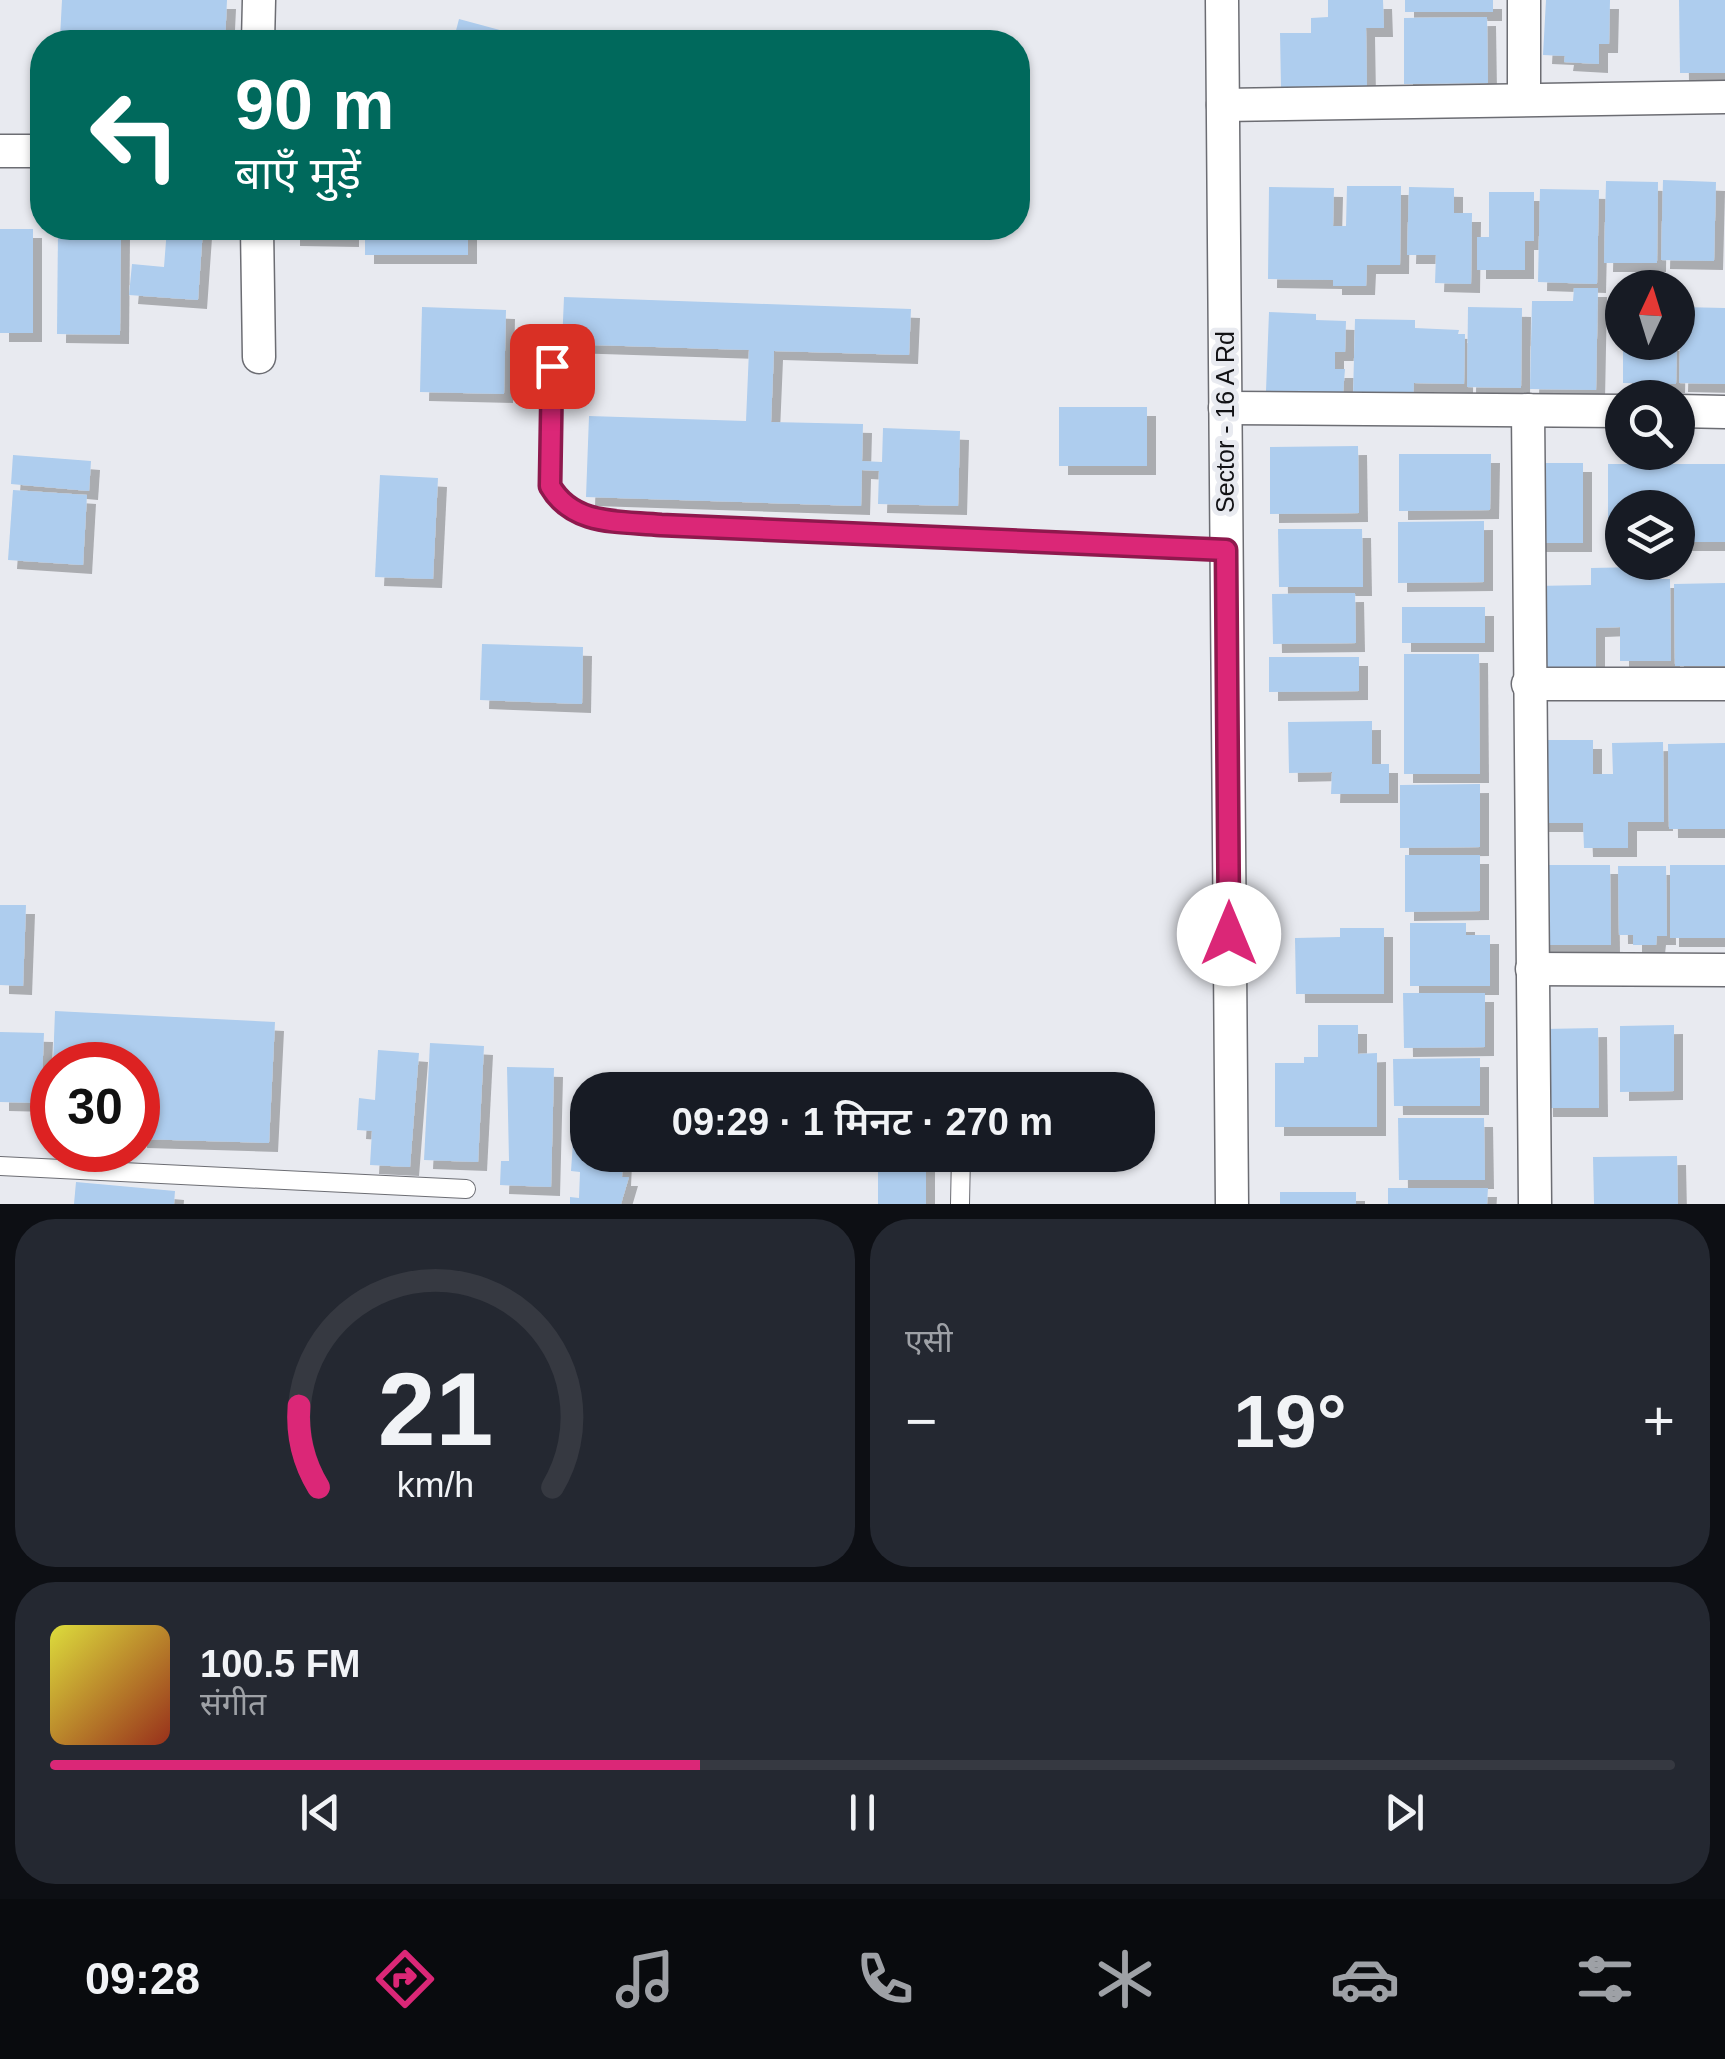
<!DOCTYPE html>
<html lang="hi">
<head>
<meta charset="utf-8">
<style>
	:root { --surface:#171b24; --page:#242831; --text:#f1f3f6; --muted:#9ea1a6; --line:#363941; --accent:#db2777 }
	body { margin:0; font-family:Helvetica,"Noto Sans Devanagari",sans-serif; background:var(--page); color:var(--text); height:100vh; display:flex; flex-direction:column; font-size:38px; white-space:nowrap }
	* { box-sizing:border-box; margin:0 }
	p { font-size:32px; color:var(--muted) }
	.icon { flex:none; width:55px; height:55px; fill:none; stroke:currentColor; stroke-width:2; stroke-linecap:round; stroke-linejoin:round }
	.map { position:relative; height:1204px; overflow:hidden }
	.panel { display:flex; flex-direction:column; gap:15px; padding:15px; background:#0d0f14; flex:1 }
	.panel>* { flex:none }
	.banner { position:absolute; left:30px; top:30px; width:1000px; height:210px; border-radius:40px; box-shadow:0 2px 8px #0004; background:#00695c; color:#fff; overflow:hidden }
	.needle { width:65px; rotate:4deg }
	.tools { position:absolute; left:1605px; top:270px; display:grid; gap:20px }
	.tools a { display:grid; place-items:center; width:90px; height:90px; border-radius:50%; background:var(--surface); box-shadow:0 2px 8px #0004; font-size:50px }
	.speed { position:absolute; left:30px; top:1042px; display:flex; gap:20px; font-size:50px; font-weight:700; text-align:center }
	.speed>* { display:grid; place-content:center; width:130px; height:130px; border-radius:50%; background:var(--surface); box-shadow:0 2px 8px #0004; line-height:1 }
	.speed .limit { border:15px solid #d22; background:#fff; color:#111 }
	.pin { position:absolute; display:grid; place-items:center; width:85px; height:85px; color:#fff; margin:-42px; border-radius:20px; box-shadow:0 5px 15px #0006 }
	.me { position:absolute; width:110px; margin:-55px; rotate:0deg; stroke-linejoin:round; filter:drop-shadow(0 0 8px #0008) }
	.turn { display:flex; align-items:center; gap:35px; height:210px; padding:0 40px; font-size:45px }
	.turn .icon { width:130px; height:130px; stroke-width:2.5 }
	.turn b { display:block; font-size:70px; line-height:85px }
	.big { font-size:75px; font-weight:600; line-height:1.1 }
	.panel .card { flex:1; display:flex; flex-direction:column; justify-content:center; gap:15px; min-width:0; padding:0 35px; border-radius:40px; background:var(--page) }
	.panel .dial { align-items:center; gap:0 }
	.dial svg { height:260px; overflow:visible; fill:none; stroke:var(--line); stroke-width:7; stroke-linecap:round; text-anchor:middle }
	.dial text { fill:var(--text); stroke:none }
	.song { display:flex; align-items:center; gap:30px }
	.cover { width:120px; height:120px; border-radius:15px; background:linear-gradient(135deg,hsl(60 70% 55%),hsl(10 70% 35%)) }
	.played { height:10px; border-radius:5px; background:linear-gradient(90deg,var(--accent) 40%,var(--line) 40%) }
	.keys { display:flex; justify-content:space-around; direction:ltr }
	.heat { display:flex; justify-content:space-between; align-items:center; font-size:55px; direction:ltr }
	.panel .tiles { flex:1; display:grid; gap:15px; grid-template-columns:1fr 1fr }
	.card:last-child { grid-column:span 2 }
	.trip { position:absolute; left:570px; top:1072px; width:585px; height:100px; border-radius:40px; background:var(--surface); box-shadow:0 2px 8px #0004; font-weight:600; line-height:100px; text-align:center }
	.menu { display:flex; height:160px; justify-content:space-around; align-items:center; background:#090b0e; color:var(--muted) }
	.menu .icon { width:70px; height:70px }
	.menu .active { color:var(--accent) }
	.menu b { font-size:45px; color:var(--text) }
	.map>svg:first-child { display:block }
	.building { fill:#aecdee; filter:url(#shadow) }
	.lines { fill:none; stroke-linecap:round; stroke-linejoin:round }
	.lane-casing { stroke:#6c6d73; stroke-width:20 }
	.street-casing { stroke:#6c6d73; stroke-width:35 }
	.lane { stroke:#fff; stroke-width:18 }
	.street { stroke:#fff; stroke-width:32 }
	.route-casing { stroke:#8e194d; stroke-width:25 }
	.route { stroke:#db2777; stroke-width:18 }
	.labels { text-anchor:middle; stroke-width:10; stroke-linejoin:round; paint-order:stroke }
	.street-label { font-size:25px; fill:#121215; stroke:#e8eaf0 }
</style>
</head>
<body>
<div class="map">
<svg width="1725" height="1204" viewBox="0 0 1725 1204">
	<defs>
		<filter id="shadow"><feDropShadow dx="9" dy="9" stdDeviation="0" flood-color="#0004"/></filter>
	</defs>
	<rect width="100%" height="100%" fill="#e8eaf0"/>
	<g class="building">
		<polygon points="62,0 227,0 225,42 83,42 83,39 60,38"/>
		<polygon points="1328,0 1383,0 1384,28 1366,28 1367,88 1281,88 1280,33 1311,33 1311,18 1328,17"/>
		<rect x="1405" y="0" width="88" height="12"/>
		<polygon points="1546,0 1610,0 1609,44 1599,44 1599,64 1564,62 1565,56 1543,55"/>
		<polygon points="1679,0 1725,0 1725,73 1680,73"/>
		<polygon points="1487,17 1488,83 1404,84 1404,18"/>
		<polygon points="459,19 540,41 540,42 453,42"/>
		<polygon points="1663,180 1716,182 1714,261 1661,260"/>
		<polygon points="1606,181 1658,182 1657,263 1604,263"/>
		<polygon points="1347,186 1401,186 1400,265 1367,265 1366,286 1333,286 1333,280 1268,279 1269,187 1334,188 1333,226 1346,226"/>
		<polygon points="1409,187 1454,188 1454,213 1472,213 1471,284 1435,283 1436,255 1407,255"/>
		<polygon points="1540,189 1599,190 1597,284 1538,282"/>
		<polygon points="1489,192 1534,192 1534,241 1525,241 1525,270 1477,270 1477,237 1489,237"/>
		<polygon points="58,228 121,228 120,335 57,334"/>
		<polygon points="167,228 203,229 198,300 129,295 132,264 164,267"/>
		<polygon points="291,228 350,228 350,238 291,237"/>
		<rect x="365" y="228" width="103" height="27"/>
		<rect x="0" y="229" width="33" height="104"/>
		<polygon points="1574,288 1598,288 1596,390 1530,389 1532,301 1573,301"/>
		<polygon points="564,297 911,309 909,355 774,351 771,422 863,424 862,461 882,462 883,428 960,431 958,506 878,504 879,471 862,470 861,506 586,497 589,416 746,421 749,350 562,344"/>
		<polygon points="422,307 506,310 504,394 420,392"/>
		<polygon points="1468,307 1522,308 1521,388 1467,387"/>
		<polygon points="1681,307 1725,308 1725,384 1679,383"/>
		<polygon points="1269,312 1316,314 1316,320 1346,321 1345,352 1335,352 1335,369 1345,369 1343,394 1266,391"/>
		<polygon points="1355,319 1415,320 1415,328 1459,330 1458,334 1465,334 1464,384 1414,383 1413,398 1353,396"/>
		<polygon points="1623,342 1677,342 1676,384 1623,383"/>
		<rect x="1059" y="407" width="88" height="59"/>
		<polygon points="1358,446 1359,513 1270,514 1270,447"/>
		<polygon points="1399,454 1491,454 1490,510 1399,511"/>
		<polygon points="13,455 91,461 89,491 11,484"/>
		<rect x="1534" y="463" width="49" height="80"/>
		<polygon points="1608,464 1725,464 1725,542 1678,542 1678,508 1622,508 1622,542 1608,542"/>
		<polygon points="380,475 438,478 433,579 375,577"/>
		<polygon points="13,490 87,495 83,565 8,560"/>
		<polygon points="1484,521 1484,582 1398,583 1398,522"/>
		<polygon points="1278,529 1362,529 1363,587 1279,587"/>
		<polygon points="1639,567 1639,579 1670,579 1671,661 1620,661 1620,627 1596,628 1596,675 1534,675 1534,586 1591,585 1591,568"/>
		<polygon points="1725,583 1725,666 1675,666 1674,584"/>
		<polygon points="1355,593 1356,643 1273,644 1272,594"/>
		<rect x="1402" y="607" width="83" height="36"/>
		<polygon points="482,644 583,647 582,704 480,700"/>
		<polygon points="1404,654 1479,654 1480,774 1404,774"/>
		<polygon points="1269,657 1359,657 1359,691 1269,692"/>
		<polygon points="1372,721 1372,764 1389,764 1389,794 1331,794 1332,772 1289,773 1288,722"/>
		<polygon points="1537,740 1593,740 1593,774 1613,774 1612,743 1663,742 1664,822 1628,822 1628,848 1584,848 1583,823 1538,823"/>
		<polygon points="1725,743 1725,829 1669,829 1668,744"/>
		<polygon points="1480,784 1480,847 1400,848 1400,785"/>
		<polygon points="1405,855 1480,855 1480,911 1405,912"/>
		<polygon points="1537,865 1610,865 1611,945 1538,945"/>
		<rect x="1670" y="865" width="55" height="73"/>
		<polygon points="1618,866 1666,866 1667,936 1657,936 1656,945 1633,945 1633,935 1619,935"/>
		<polygon points="0,905 26,905 23,986 0,985"/>
		<polygon points="1410,923 1466,923 1466,935 1490,935 1490,986 1410,986"/>
		<polygon points="1340,928 1384,928 1384,994 1296,994 1295,938 1340,937"/>
		<polygon points="1403,993 1485,993 1485,1047 1404,1048"/>
		<polygon points="55,1011 275,1022 269,1143 138,1139 138,1065 53,1065"/>
		<polygon points="1318,1025 1358,1025 1358,1054 1377,1053 1377,1127 1275,1127 1275,1063 1304,1063 1304,1057 1318,1057"/>
		<polygon points="1674,1025 1674,1091 1620,1092 1620,1026"/>
		<polygon points="1598,1028 1599,1108 1544,1108 1543,1029"/>
		<polygon points="0,1032 44,1033 41,1103 0,1102"/>
		<polygon points="430,1043 484,1046 478,1162 424,1160"/>
		<polygon points="378,1050 419,1053 410,1167 370,1165 372,1131 357,1130 359,1098 375,1100"/>
		<polygon points="1480,1058 1480,1106 1394,1106 1393,1059"/>
		<polygon points="507,1067 554,1068 551,1187 500,1185 501,1161 509,1161"/>
		<polygon points="1398,1118 1484,1118 1485,1180 1399,1180"/>
		<polygon points="573,1142 588,1143 588,1155 623,1155 622,1177 629,1177 621,1204 570,1204 570,1197 579,1198 580,1172 571,1171"/>
		<rect x="878" y="1155" width="48" height="49"/>
		<polygon points="1677,1156 1678,1204 1594,1204 1593,1157"/>
		<polygon points="76,1182 175,1191 174,1204 74,1204"/>
		<polygon points="1388,1188 1488,1188 1487,1204 1388,1204"/>
		<rect x="1280" y="1192" width="76" height="12"/>
	</g>
	<g class="lines">
		<g class="lane-casing">
			<g id="lane">
				<path d="M552,366L550,486C573,526 619,522 661,525L1226,550"/>
				<polyline points="0,1166 466,1189"/>
				<polyline points="960,1204 961,1155"/>
			</g>
		</g>
		<g class="street-casing">
			<g id="street">
				<polyline points="1222,0 1232,1204"/>
				<polyline points="258,42 259,0"/>
				<polyline points="1524,99 1524,0"/>
				<polyline points="1223,105 1725,97"/>
				<polyline points="0,151 42,151"/>
				<polyline points="257,228 259,357"/>
				<polyline points="1225,408 1622,411"/>
				<polyline points="1528,410 1535,1204"/>
				<polyline points="1678,411 1725,412"/>
				<polyline points="1528,684 1725,684"/>
				<polyline points="1532,969 1725,970"/>
			</g>
		</g>
		<use href="#lane" class="lane"/>
		<use href="#street" class="street"/>
	</g>
	<g class="lines">
		<g class="route-casing">
			<path id="route" d="M552,366L550,486C573,526 619,521 661,525L1226,550L1229,934"/>
		</g>
		<use href="#route" class="route"/>
	</g>
	<g class="labels">
		<g class="street-label">
			<text transform="translate(1225 422) rotate(-90)" y="9">Sector - 16 A Rd</text>
		</g>
	</g>
</svg>
<div class="tools">
<a><svg class="needle" viewBox="-14 -14 28 28"><path d="M0-13l5 13h-10z" fill="#e53935"/><path d="M0 13l5-13h-10z" fill="#9ea1a6"/></svg></a>
<a><svg class="icon" aria-label="search" viewBox="0 0 24 24"><circle cx="10" cy="10" r="6"/><path d="M15 15l6 6"/></svg></a>
<a><svg class="icon" aria-label="layers" viewBox="0 0 24 24"><path d="M12 4l9 5-9 5-9-5zM3 14l9 5 9-5"/></svg></a>
</div>
<div class="speed"><div class="limit">30</div></div>
<div class="pin" style="left:552px;top:366px;background:#d93025"><svg class="icon" aria-label="arrive" viewBox="0 0 24 24"><path d="M6 21V4h12l-3 4 3 4H6"/></svg></div>
<svg class="me" style="left:1229px;top:934px" viewBox="-20 -20 40 40"><circle r="19" fill="#fff"/><path d="M0-13L10 11 0 6-10 11z" fill="#db2777"/></svg>
<div class="trip">09:29 · 1 मिनट · 270 m</div>
<div class="banner">
<div class="turn"><svg class="icon" aria-label="left" viewBox="0 0 24 24"><path d="M17 20v-9H6M10 6l-5 5 5 5"/></svg><div><b>90 m</b>बाएँ मुड़ें</div></div>
</div>
</div>
<section class="panel">
<div class="tiles">
<div class="card dial"><svg viewBox="0 0 100 80">
<path d="M14 69A42 42 0 1 1 86 69"/>
<path d="M14 69A42 42 0 0 1 8 44" stroke="#db2777"/>
<text x="50" y="56" font-size="32" font-weight="700">21</text>
<text x="50" y="72" font-size="11">km/h</text>
</svg></div>
<div class="card"><p>एसी</p>
<div class="heat"><a>−</a><b class="big">19°</b><a>+</a></div>
</div>
<div class="card">
<div class="song"><i class="cover"></i><div><b>100.5 FM</b><p>संगीत</p></div></div>
<div class="played"></div>
<div class="keys"><svg class="icon" aria-label="previous" viewBox="0 0 24 24"><path d="M18 5L8 12l10 7zM5 5v14"/></svg><svg class="icon" aria-label="pause" viewBox="0 0 24 24"><path d="M8 5v14M16 5v14"/></svg><svg class="icon" aria-label="next" viewBox="0 0 24 24"><path d="M6 5l10 7-10 7zM19 5v14"/></svg></div>
</div>
</div>
</section>
<nav class="menu">
<b>09:28</b>
<svg class="icon active" aria-label="directions" viewBox="0 0 24 24"><path d="M12 3l9 9-9 9-9-9zM9 14v-3h6M13 9l2 2-2 2"/></svg>
<svg class="icon" aria-label="music" viewBox="0 0 24 24"><path d="M9 18V5l10-2v13"/><circle cx="6" cy="18" r="3"/><circle cx="16" cy="16" r="3"/></svg>
<svg class="icon" aria-label="phone" viewBox="0 0 24 24"><path d="M5 4h4l2 5-3 2q2 4 5 5l2-3 5 2v4C11 20 4 13 5 4z"/></svg>
<svg class="icon" aria-label="climate" viewBox="0 0 24 24"><path d="M12 3v18M4 7l16 10M4 17L20 7"/></svg>
<svg class="icon" aria-label="car" viewBox="0 0 24 24"><path d="M5 17H2v-5l4-1 3-4h7l3 4 3 1v5h-3M9 17h6M6 11h13"/><circle cx="7" cy="17" r="2"/><circle cx="17" cy="17" r="2"/></svg>
<svg class="icon" aria-label="filters" viewBox="0 0 24 24"><path d="M4 7h16M4 17h16"/><circle cx="9" cy="7" r="2"/><circle cx="15" cy="17" r="2"/></svg>
</nav>
</body>
</html>
